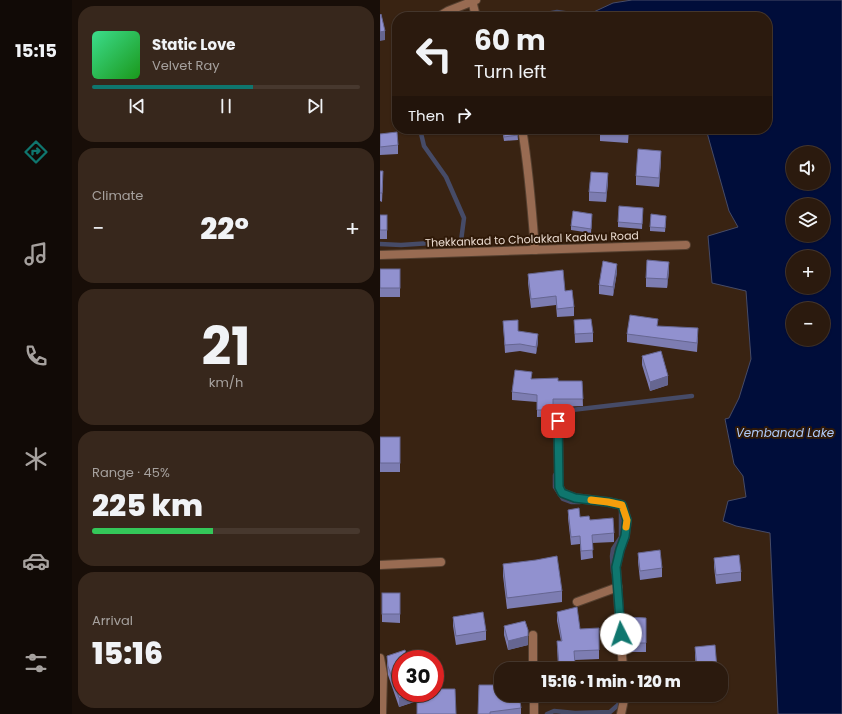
<!DOCTYPE html>
<html lang="en">
<head>
<meta charset="utf-8">
<style>
	:root { --surface:#2b1a0e; --page:#37271c; --text:#f1f3f6; --muted:#a6a19e; --line:#47382e; --accent:#0f766e }
	body { margin:0; font-family:Poppins,sans-serif; background:var(--page); color:var(--text); height:100vh; display:flex; flex-direction:column; font-size:15px; white-space:nowrap }
	* { box-sizing:border-box; margin:0 }
	p { font-size:13px; color:var(--muted) }
	.icon { flex:none; width:22px; height:22px; fill:none; stroke:currentColor; stroke-width:2; stroke-linecap:round; stroke-linejoin:round }
	.map { position:relative; flex:1; overflow:hidden }
	.details { display:flex; flex-direction:column; gap:6px; padding:6px; background:#180e08; width:308px }
	.details>* { flex:none }
	.guide { position:absolute; left:12px; top:12px; width:380px; height:122px; border-radius:16px; box-shadow:0 1px 3px #0004,0 0 0 1px var(--line); background:#2b1a0e; color:var(--text); overflow:hidden }
	.tools { position:absolute; left:406px; top:146px; display:grid; gap:8px }
	.tools a { display:grid; place-items:center; width:44px; height:44px; border-radius:50%; background:var(--surface); box-shadow:0 1px 3px #0004,0 0 0 1px var(--line); font-size:20px }
	.speed { position:absolute; left:12px; top:650px; display:flex; gap:8px; font-size:20px; font-weight:700; text-align:center }
	.speed>* { display:grid; place-content:center; width:52px; height:52px; border-radius:50%; background:var(--surface); box-shadow:0 1px 3px #0004,0 0 0 1px var(--line); line-height:1 }
	.speed .limit { border:6px solid #d22; background:#fff; color:#111 }
	.pin { position:absolute; display:grid; place-items:center; width:34px; height:34px; color:#fff; margin:-17px; border-radius:8px; box-shadow:0 2px 6px #0006 }
	.me { position:absolute; width:44px; margin:-22px; rotate:356deg; stroke-linejoin:round; filter:drop-shadow(0 0 3px #0008) }
	.turn { display:flex; align-items:center; gap:14px; height:84px; padding:0 16px; font-size:18px }
	.turn .icon { width:52px; height:52px; stroke-width:2.5 }
	.turn b { display:block; font-size:28px; line-height:34px }
	.then { display:flex; align-items:center; height:38px; padding:0 16px; background:#0003; gap:8px; font-size:15px }
	.big { font-size:30px; font-weight:800; line-height:1.1 }
	.details .widget { flex:1; display:flex; flex-direction:column; justify-content:center; gap:6px; min-width:0; padding:0 14px; border-radius:16px; background:var(--page) }
	.details .dial { align-items:center; gap:0 }
	.dial b { font-size:52px; line-height:1 }
	.song { display:flex; align-items:center; gap:12px }
	.cover { width:48px; height:48px; border-radius:6px; background:linear-gradient(135deg,hsl(150 70% 55%),hsl(120 70% 35%)) }
	.played { height:4px; border-radius:2px; background:linear-gradient(90deg,var(--accent) 60%,var(--line) 60%) }
	.keys { display:flex; justify-content:space-around; direction:ltr }
	.heat { display:flex; justify-content:space-between; align-items:center; font-size:22px; direction:ltr }
	.charge { height:6px; border-radius:3px; background:linear-gradient(90deg,#34c759 45%,var(--line) 0) }
	.trip { position:absolute; left:114px; top:662px; width:234px; height:40px; border-radius:16px; background:var(--surface); box-shadow:0 1px 3px #0004,0 0 0 1px var(--line); font-weight:800; line-height:40px; text-align:center }
	main { display:flex; flex:1; min-height:0 }
	.tab-bar { display:flex; flex-direction:column; width:72px; justify-content:space-around; align-items:center; background:#110a06; color:var(--muted) }
	.tab-bar .icon { width:28px; height:28px }
	.tab-bar .selected { color:var(--accent) }
	.tab-bar b { font-size:18px; color:var(--text) }
	.map>svg:first-child { display:block }
	.water { fill:#000d3a; stroke:#464b67; fill-rule:evenodd }
	.lines { fill:none; stroke-linecap:round; stroke-linejoin:round }
	.stream { stroke:#464b67; stroke-width:4.5 }
	.minor-casing { stroke:#554030; stroke-width:10 }
	.minor { stroke:#986b52; stroke-width:8 }
	.wall { fill:#7d7db2 }
	.shaded-wall { fill:#666691 }
	.building { fill:#9191cf; stroke:#666691 }
	.route-casing { stroke:#0a4d48; stroke-width:10 }
	.route { stroke:#0f766e; stroke-width:7 }
	.slow { stroke:#f59e0b; stroke-width:7 }
	.labels { text-anchor:middle; stroke-width:4; stroke-linejoin:round; paint-order:stroke }
	.street-label { font-size:11px; fill:#eadbd0; stroke:#2f1908 }
	.water-label { font-size:12px; font-style:italic; fill:#aec9f8; stroke:#2f1908 }
</style>
</head>
<body>
<main>
<nav class="tab-bar">
<b>15:15</b>
<svg class="icon selected" aria-label="directions" viewBox="0 0 24 24"><path d="M12 3l9 9-9 9-9-9zM9 14v-3h6M13 9l2 2-2 2"/></svg>
<svg class="icon" aria-label="music" viewBox="0 0 24 24"><path d="M9 18V5l10-2v13"/><circle cx="6" cy="18" r="3"/><circle cx="16" cy="16" r="3"/></svg>
<svg class="icon" aria-label="phone" viewBox="0 0 24 24"><path d="M5 4h4l2 5-3 2q2 4 5 5l2-3 5 2v4C11 20 4 13 5 4z"/></svg>
<svg class="icon" aria-label="climate" viewBox="0 0 24 24"><path d="M12 3v18M4 7l16 10M4 17L20 7"/></svg>
<svg class="icon" aria-label="car" viewBox="0 0 24 24"><path d="M5 17H2v-5l4-1 3-4h7l3 4 3 1v5h-3M9 17h6M6 11h13"/><circle cx="7" cy="17" r="2"/><circle cx="17" cy="17" r="2"/></svg>
<svg class="icon" aria-label="filters" viewBox="0 0 24 24"><path d="M4 7h16M4 17h16"/><circle cx="9" cy="7" r="2"/><circle cx="15" cy="17" r="2"/></svg>
</nav>
<section class="details">
<div class="widget">
<div class="song"><i class="cover"></i><div><b>Static Love</b><p>Velvet Ray</p></div></div>
<div class="played"></div>
<div class="keys"><svg class="icon" aria-label="previous" viewBox="0 0 24 24"><path d="M18 5L8 12l10 7zM5 5v14"/></svg><svg class="icon" aria-label="pause" viewBox="0 0 24 24"><path d="M8 5v14M16 5v14"/></svg><svg class="icon" aria-label="next" viewBox="0 0 24 24"><path d="M6 5l10 7-10 7zM19 5v14"/></svg></div>
</div>
<div class="widget"><p>Climate</p>
<div class="heat"><a>−</a><b class="big">22°</b><a>+</a></div>
</div>
<div class="widget dial"><b>21</b><p>km/h</p></div>
<div class="widget"><p>Range · 45%</p><b class="big">225 km</b><div class="charge"></div></div>
<div class="widget"><p>Arrival</p><b class="big">15:16</b></div>
</section>
<div class="map">
<svg width="462" height="714" viewBox="0 0 462 714">
	<rect width="100%" height="100%" fill="#392312"/>
	<path class="water" d="M252,0H462V714H398L390,533L356,526L343,521L348,501L366,497L363,476L354,464L345,419L349,418L359,398L371,359L366,291L332,283L328,236L358,227L349,211L326,129H387V17L205,16L233,3ZM413,153H443V183H413ZM413,205H443V235H413ZM413,257H443V287H413ZM413,309H443V339H413Z"/>
	<g class="lines">
		<g class="stream">
			<polyline points="107,17 111,15 127,17"/>
			<polyline points="151,17 177,12 205,16"/>
			<polyline points="0,244 21,245 81,241 84,218 66,177 44,146 40,129"/>
			<polyline points="176,423 177,413 183,411 312,396"/>
			<polyline points="175,475 175,487 183,499 191,502 200,502"/>
			<polyline points="233,572 232,556 233,549 241,537 241,511"/>
			<polyline points="167,714 174,711 195,713 230,712 238,705 240,700 241,695"/>
		</g>
		<g class="minor-casing">
			<g id="minor">
				<polyline points="92,0 96,17"/>
				<polyline points="58,17 68,11 96,0"/>
				<path d="M142,129C149,169 152,210 155,250"/>
				<polyline points="0,255 306,245"/>
				<polyline points="178,421 179,487 182,493 195,498 228,502 242,505 247,520 245,536 240,549 236,567 243,669"/>
				<polyline points="0,565 61,562"/>
				<polyline points="197,602 238,587"/>
				<polyline points="153,635 153,669"/>
				<polyline points="0,658 3,674 2,714"/>
				<polyline points="154,695 154,714"/>
				<polyline points="241,714 245,695"/>
			</g>
		</g>
		<use href="#minor" class="minor"/>
	</g>
	<g class="wall">
		<polygon points="122,129 137,129 138,140 124,141"/>
		<polygon points="249,129 248,143 220,141 220,132"/>
		<polygon points="0,134 18,145 18,154 0,155"/>
		<polygon points="281,160 279,187 256,185 256,176"/>
		<polygon points="0,171 3,180 2,202 0,201"/>
		<polygon points="228,182 226,202 209,201 209,192"/>
		<polygon points="263,208 262,229 238,227 238,222"/>
		<rect x="0" y="215" width="7" height="24"/>
		<polygon points="212,219 211,233 191,230 191,226"/>
		<polygon points="286,220 285,232 270,231 270,227"/>
		<rect x="0" y="269" width="20" height="28"/>
		<polygon points="289,271 287,288 266,287 266,278"/>
		<polygon points="237,272 233,296 219,294 219,285"/>
		<polygon points="148,274 185,291 194,307 194,316 177,317 176,305 151,308 148,283"/>
		<polygon points="194,320 213,333 213,342 195,343"/>
		<polygon points="123,321 138,331 158,342 156,354 140,351 125,353"/>
		<polygon points="278,326 318,337 317,352 247,342 247,334"/>
		<polygon points="262,356 288,385 270,391 262,365"/>
		<polygon points="152,379 178,381 202,381 203,406 173,407 173,417 157,417 157,402 132,400 132,392"/>
		<rect x="0" y="437" width="20" height="35"/>
		<polygon points="188,510 200,517 234,533 234,542 212,543 213,558 201,560 200,544 191,545 188,518"/>
		<polygon points="258,553 282,568 282,577 260,580 258,562"/>
		<polygon points="334,558 361,572 361,581 336,584 334,567"/>
		<polygon points="123,564 182,591 182,602 127,609 123,576"/>
		<polygon points="2,593 20,593 20,623 2,622"/>
		<polygon points="177,612 200,629 219,650 219,659 195,660 195,669 178,669 177,641 181,641 177,621"/>
		<polygon points="73,617 106,631 106,640 76,645 73,626"/>
		<polygon points="247,617 266,618 266,652 247,652"/>
		<polygon points="124,626 148,645 128,650 124,635"/>
		<polygon points="315,647 337,669 316,669 315,656"/>
		<polygon points="7,656 37,701 19,707 8,675 7,664"/>
		<polygon points="99,685 141,708 141,714 98,714"/>
	</g>
	<g class="shaded-wall">
		<polygon points="5,31 5,40 0,41 0,32"/>
		<polygon points="281,151 281,160 279,187 279,178"/>
		<polygon points="228,173 228,182 226,202 226,193"/>
		<polygon points="289,262 289,271 287,288 287,279"/>
		<polygon points="237,264 237,272 233,296 233,287"/>
		<polygon points="158,334 158,342 156,354 156,347"/>
		<polygon points="288,376 288,385 270,391 270,382"/>
		<polygon points="148,636 148,645 128,650 128,641"/>
		<polygon points="34,693 37,693 37,701 19,707 19,698"/>
	</g>
	<g class="building">
		<polygon points="1,14 5,31 0,32 0,15"/>
		<polygon points="16,59 17,59 17,73"/>
		<polygon points="123,129 137,129 138,135 124,137"/>
		<polygon points="221,129 249,129 248,134 220,132"/>
		<polygon points="17,132 18,145 0,147 0,134"/>
		<polygon points="258,149 281,151 279,178 256,176"/>
		<polygon points="0,171 3,171 2,193 0,193"/>
		<polygon points="211,172 228,173 226,193 209,192"/>
		<polygon points="239,206 263,208 262,224 238,222"/>
		<polygon points="193,211 212,214 211,229 191,226"/>
		<polygon points="271,214 286,216 285,228 270,227"/>
		<rect x="0" y="215" width="7" height="15"/>
		<polygon points="267,260 289,262 287,279 266,278"/>
		<polygon points="223,261 237,264 233,287 219,285"/>
		<rect x="0" y="269" width="20" height="19"/>
		<polygon points="183,270 185,291 192,290 194,307 177,309 176,296 151,299 148,274"/>
		<polygon points="250,315 278,319 277,326 318,328 317,343 247,334"/>
		<polygon points="211,319 213,333 195,334 194,320"/>
		<polygon points="138,320 138,331 158,334 156,347 140,344 125,345 123,321"/>
		<polygon points="281,351 288,376 270,382 262,356"/>
		<polygon points="135,370 152,372 151,379 178,378 178,381 202,381 203,399 173,399 173,410 157,410 157,395 132,392"/>
		<rect x="0" y="437" width="20" height="26"/>
		<polygon points="199,508 200,517 209,516 210,520 233,518 234,533 212,535 213,550 201,551 200,536 191,537 188,510"/>
		<polygon points="280,550 282,568 260,571 258,553"/>
		<polygon points="359,555 361,572 336,575 334,558"/>
		<polygon points="177,556 182,591 127,598 123,564 156,560"/>
		<rect x="2" y="593" width="18" height="21"/>
		<polygon points="197,607 200,629 219,628 219,650 194,651 195,664 179,665 177,641 182,641 177,612"/>
		<polygon points="103,612 106,631 76,636 73,617"/>
		<polygon points="247,617 266,618 266,643 247,643"/>
		<polygon points="145,621 148,630 148,636 128,641 124,626"/>
		<polygon points="335,645 337,669 317,669 315,647"/>
		<polygon points="25,650 28,659 21,659 21,693 34,693 19,698 8,666 7,656"/>
		<polygon points="99,685 121,685 121,695 139,695 141,708 110,712 110,714 98,714"/>
		<polygon points="55,689 75,689 76,714 37,714 37,693 55,693"/>
	</g>
	<g class="lines">
		<g class="route-casing">
			<polyline id="route" points="178,421 179,487 182,493 195,498 228,502 242,505 247,520 245,536 240,550 236,567 241,634"/>
		</g>
		<use href="#route" class="route"/>
		<polyline class="slow" points="211,500 228,502 242,505 247,520 246,527"/>
	</g>
	<g class="labels">
		<g class="street-label">
			<text transform="translate(152 239) rotate(-2)" y="4">Thekkankad to Cholakkal Kadavu Road</text>
		</g>
		<g class="water-label">
			<text x="405" y="437">Vembanad Lake</text>
		</g>
	</g>
</svg>
<div class="tools">
<a><svg class="icon" aria-label="sound" viewBox="0 0 24 24"><path d="M4 9h4l5-4v14l-5-4H4zM17 9q2 3 0 6"/></svg></a>
<a><svg class="icon" aria-label="layers" viewBox="0 0 24 24"><path d="M12 4l9 5-9 5-9-5zM3 14l9 5 9-5"/></svg></a>
<a>+</a>
<a>−</a>
</div>
<div class="speed"><div class="limit">30</div></div>
<div class="pin" style="left:178px;top:421px;background:#d93025"><svg class="icon" aria-label="arrive" viewBox="0 0 24 24"><path d="M6 21V4h12l-3 4 3 4H6"/></svg></div>
<svg class="me" style="left:241px;top:634px" viewBox="-20 -20 40 40"><circle r="19" fill="#fff"/><path d="M0-13L10 11 0 6-10 11z" fill="#0f766e"/></svg>
<div class="trip">15:16 · 1 min · 120 m</div>
<div class="guide">
<div class="turn"><svg class="icon" aria-label="left" viewBox="0 0 24 24"><path d="M17 20v-9H6M10 6l-5 5 5 5"/></svg><div><b>60 m</b>Turn left</div></div>
<div class="then">Then<svg class="icon" aria-label="right" viewBox="0 0 24 24"><path d="M7 20v-9h11M14 6l5 5-5 5"/></svg></div>
</div>
</div>
</main>
</body>
</html>
